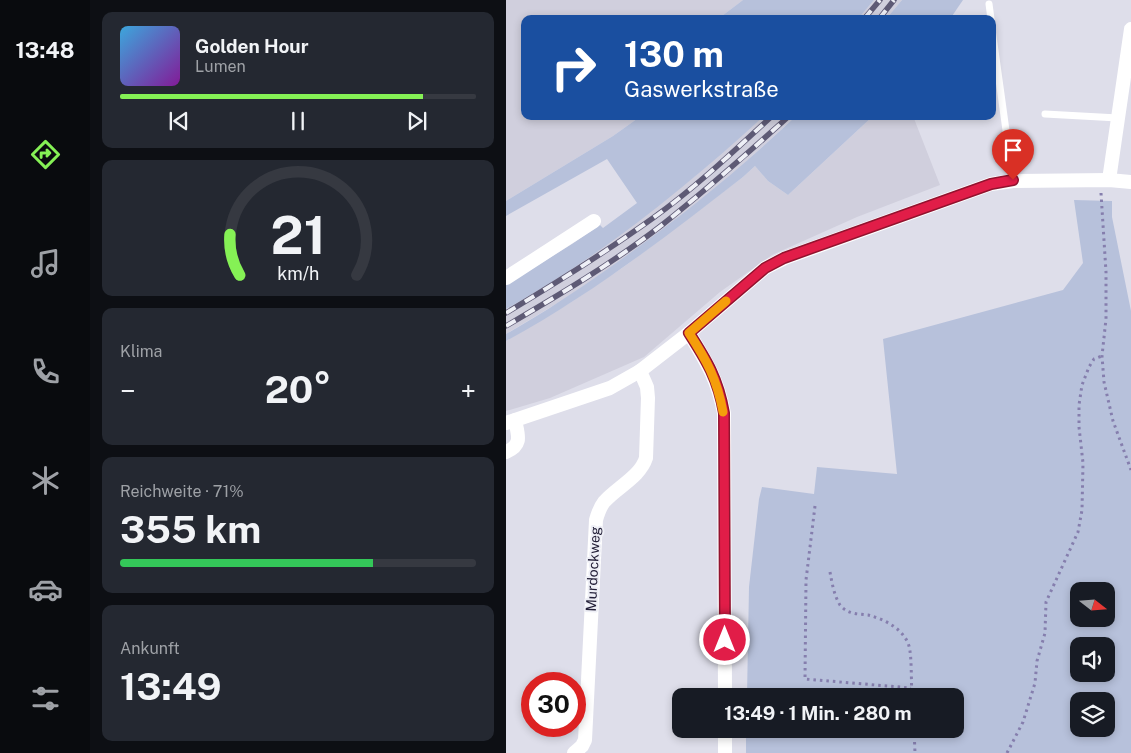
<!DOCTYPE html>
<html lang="de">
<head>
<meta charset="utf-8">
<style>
	:root { --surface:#171b24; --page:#242831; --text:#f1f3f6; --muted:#9ea1a6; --line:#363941; --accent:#85f155 }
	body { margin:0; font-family:"Public Sans",sans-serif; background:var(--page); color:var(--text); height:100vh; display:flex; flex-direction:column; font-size:19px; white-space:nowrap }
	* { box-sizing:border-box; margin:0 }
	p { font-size:16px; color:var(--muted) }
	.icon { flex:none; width:28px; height:28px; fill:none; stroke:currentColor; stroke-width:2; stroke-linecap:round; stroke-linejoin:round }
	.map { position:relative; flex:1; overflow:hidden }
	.details { display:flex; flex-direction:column; gap:12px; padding:12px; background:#0d0f14; width:416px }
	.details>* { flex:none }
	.hud { position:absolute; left:15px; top:15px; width:475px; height:105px; border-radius:10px; box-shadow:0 2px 8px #0003; background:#1a4fa0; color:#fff; overflow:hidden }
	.needle { width:32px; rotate:107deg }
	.fabs { position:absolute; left:564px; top:582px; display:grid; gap:10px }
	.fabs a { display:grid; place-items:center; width:45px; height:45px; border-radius:10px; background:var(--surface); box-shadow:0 2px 8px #0003; font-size:25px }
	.speed { position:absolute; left:15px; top:672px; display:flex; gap:10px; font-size:25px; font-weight:700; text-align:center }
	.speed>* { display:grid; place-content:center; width:65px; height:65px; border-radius:50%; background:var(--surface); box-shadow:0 2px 8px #0003; line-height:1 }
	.speed .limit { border:8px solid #d22; background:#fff; color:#111 }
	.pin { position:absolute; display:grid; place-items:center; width:42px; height:42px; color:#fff; margin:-51px -21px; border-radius:50% 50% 50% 0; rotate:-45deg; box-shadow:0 0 5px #0007 }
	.pin .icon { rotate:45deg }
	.me { position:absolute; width:55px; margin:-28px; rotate:0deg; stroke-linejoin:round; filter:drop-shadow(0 0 4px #0008) }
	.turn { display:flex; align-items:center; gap:18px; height:105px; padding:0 20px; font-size:22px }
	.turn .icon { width:65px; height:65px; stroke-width:2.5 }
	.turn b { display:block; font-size:35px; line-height:42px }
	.big { font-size:38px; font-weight:700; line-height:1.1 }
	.details .card { flex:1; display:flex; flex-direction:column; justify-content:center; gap:8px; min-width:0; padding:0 18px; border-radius:10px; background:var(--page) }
	.details .dial { align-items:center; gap:0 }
	.dial svg { height:130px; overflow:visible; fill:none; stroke:var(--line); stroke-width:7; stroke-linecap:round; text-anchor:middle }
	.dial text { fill:var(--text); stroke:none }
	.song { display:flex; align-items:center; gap:15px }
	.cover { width:60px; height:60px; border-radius:8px; background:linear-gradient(135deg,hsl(200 70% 55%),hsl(290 70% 35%)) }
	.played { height:5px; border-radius:2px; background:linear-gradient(90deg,var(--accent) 85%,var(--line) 85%) }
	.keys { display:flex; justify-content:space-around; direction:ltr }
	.heat { display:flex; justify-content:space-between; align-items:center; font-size:28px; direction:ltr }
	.charge { height:8px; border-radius:4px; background:linear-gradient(90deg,#34c759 71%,var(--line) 0) }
	.trip { position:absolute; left:166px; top:688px; width:292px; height:50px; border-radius:10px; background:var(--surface); box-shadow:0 2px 8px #0003; font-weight:700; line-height:50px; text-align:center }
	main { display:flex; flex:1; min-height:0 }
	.menu { display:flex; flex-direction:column; width:90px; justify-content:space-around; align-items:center; background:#090b0e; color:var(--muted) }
	.menu .icon { width:35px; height:35px }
	.menu .on { color:var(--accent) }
	.menu b { font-size:22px; color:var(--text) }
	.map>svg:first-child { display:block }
	.built { fill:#d0cfdd }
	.green { fill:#b7c1db; fill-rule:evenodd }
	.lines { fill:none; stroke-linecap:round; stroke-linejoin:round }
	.path { stroke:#857ead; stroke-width:3; stroke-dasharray:2.5 4; stroke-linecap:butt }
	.service { stroke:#fff; stroke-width:7 }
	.minor { stroke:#fff; stroke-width:14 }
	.rail-casing { stroke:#5e5a75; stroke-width:5.5 }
	.rail { stroke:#eeeff6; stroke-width:4; stroke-dasharray:11; stroke-linecap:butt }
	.route-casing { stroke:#92132f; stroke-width:12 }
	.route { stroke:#e11d48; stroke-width:9 }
	.slow { stroke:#f59e0b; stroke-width:9 }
	.labels { text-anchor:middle; stroke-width:4; stroke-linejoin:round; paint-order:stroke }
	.street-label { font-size:14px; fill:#242039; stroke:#eeeff6 }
</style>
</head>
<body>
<main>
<nav class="menu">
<b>13:48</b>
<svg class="icon on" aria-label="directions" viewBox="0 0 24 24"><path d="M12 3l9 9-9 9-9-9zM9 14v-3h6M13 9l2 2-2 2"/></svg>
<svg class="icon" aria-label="music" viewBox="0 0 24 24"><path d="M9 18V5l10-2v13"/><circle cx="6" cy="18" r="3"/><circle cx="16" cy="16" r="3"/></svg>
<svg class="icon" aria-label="phone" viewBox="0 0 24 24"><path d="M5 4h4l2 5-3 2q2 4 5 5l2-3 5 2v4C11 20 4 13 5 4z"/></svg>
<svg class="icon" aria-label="climate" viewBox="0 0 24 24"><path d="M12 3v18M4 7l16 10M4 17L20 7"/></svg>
<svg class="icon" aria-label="car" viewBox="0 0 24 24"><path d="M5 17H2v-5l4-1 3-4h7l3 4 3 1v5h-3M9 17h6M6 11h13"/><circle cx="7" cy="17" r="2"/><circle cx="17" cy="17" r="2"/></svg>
<svg class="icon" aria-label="filters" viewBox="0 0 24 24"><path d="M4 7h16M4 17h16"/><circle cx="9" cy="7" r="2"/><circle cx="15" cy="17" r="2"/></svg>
</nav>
<section class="details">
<div class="card">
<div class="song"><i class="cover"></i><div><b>Golden Hour</b><p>Lumen</p></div></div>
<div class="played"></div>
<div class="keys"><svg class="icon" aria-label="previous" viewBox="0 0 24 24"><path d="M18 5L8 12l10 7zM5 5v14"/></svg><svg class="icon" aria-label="pause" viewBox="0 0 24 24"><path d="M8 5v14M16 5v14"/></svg><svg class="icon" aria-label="next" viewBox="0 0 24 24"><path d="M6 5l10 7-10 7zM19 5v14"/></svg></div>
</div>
<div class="card dial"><svg viewBox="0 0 100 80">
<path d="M14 69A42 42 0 1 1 86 69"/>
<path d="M14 69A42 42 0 0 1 8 44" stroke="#85f155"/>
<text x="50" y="56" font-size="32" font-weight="700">21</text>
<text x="50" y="72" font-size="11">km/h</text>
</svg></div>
<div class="card"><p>Klima</p>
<div class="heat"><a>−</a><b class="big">20°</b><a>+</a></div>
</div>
<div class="card"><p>Reichweite · 71%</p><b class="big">355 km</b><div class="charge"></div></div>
<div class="card"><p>Ankunft</p><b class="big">13:49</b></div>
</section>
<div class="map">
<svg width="625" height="753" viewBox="0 0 625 753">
	<rect width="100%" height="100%" fill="#dedeea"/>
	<g class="built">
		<polygon points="0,0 237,0 212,19 19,19 19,116 135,116 107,136 0,201"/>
		<polygon points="368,0 396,0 380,19 352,19"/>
		<polygon points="258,116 290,116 230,171 154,233 65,295 0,334 0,309 19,298 188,177"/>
		<polygon points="367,116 407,116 434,185 351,217 266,255 214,292 138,357 44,398 0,411 0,341 67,301 119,266 237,177 249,166 262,181 282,195"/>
	</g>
	<g class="green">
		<polygon points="237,0 368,0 352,19 212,19"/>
		<polygon points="396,0 457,0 444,19 380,19"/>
		<path d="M135,116H258C178,189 94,257 0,309V285L66,244L94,225L97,228L131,203L101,159L0,216V201L107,136Z"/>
		<path d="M290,116H367L282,195L262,181L249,166L237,177C161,236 85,295 0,341V334C36,314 70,291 103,268C169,222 231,172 290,116Z"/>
		<path d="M568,200L606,201V217L625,311V753H240V729H450V696H241L243,587L253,499L256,487L308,494L311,467L391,474L377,339L557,290L577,263ZM600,591V619H572V591ZM600,646V674H572V646ZM600,701V729H572V701Z"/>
	</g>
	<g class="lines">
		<g class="path">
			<polyline points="595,193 600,272 600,319 596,356 598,382 607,421 625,470"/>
			<polyline points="309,506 300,580 299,679 405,688"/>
			<path d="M324,572C326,583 328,595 334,605C341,614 352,614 362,615C378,619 398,629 403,646C406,657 405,684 406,696"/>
			<polyline points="408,729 409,753"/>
			<polyline points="501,753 517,722 529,683 531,661 539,633 540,602 572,532 576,510 577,463 573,427 573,405 576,385 583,367 588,359 596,356"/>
		</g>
		<g class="service">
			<polyline points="483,4 485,19"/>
			<polyline points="486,29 507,181"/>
			<polyline points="539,114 612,118"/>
		</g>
		<g class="minor">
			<polyline points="603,180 625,29"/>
			<polyline points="0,278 88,221"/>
			<path d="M183,333C201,363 211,378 218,413L219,696"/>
			<polyline points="0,423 104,388 134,371 183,333 259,268 279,258 485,184 507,181 603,180 625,182"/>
			<path d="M0,452C17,445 12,435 9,420"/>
			<polyline points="219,729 219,753"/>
			<path d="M68,753L76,746L79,740L90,520C92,513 94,507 98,502C111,487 134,477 140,458L142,398L141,387L134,371"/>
		</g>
		<g class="rail-casing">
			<g id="rail">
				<polyline points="358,19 374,0"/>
				<polyline points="373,19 388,0"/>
				<path d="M0,313C50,283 100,252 147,218C189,188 228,151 266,116"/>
				<path d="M0,326C53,295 107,263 156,225C200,190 241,154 283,116"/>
			</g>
		</g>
		<use href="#rail" class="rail"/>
	</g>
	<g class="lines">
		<g class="route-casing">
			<path id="route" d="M219,640L218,413C212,379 201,361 183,333L259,268L278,258L485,184L507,180"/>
		</g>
		<use href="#route" class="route"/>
		<path class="slow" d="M217,412C211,379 201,361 183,333L220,301"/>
	</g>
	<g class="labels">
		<g class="street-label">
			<text transform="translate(87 569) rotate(-87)" y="5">Murdockweg</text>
		</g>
	</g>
</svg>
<div class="fabs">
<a><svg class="needle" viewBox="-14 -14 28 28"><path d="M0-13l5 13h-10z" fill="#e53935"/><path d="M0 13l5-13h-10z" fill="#9ea1a6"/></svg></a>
<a><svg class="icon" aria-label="sound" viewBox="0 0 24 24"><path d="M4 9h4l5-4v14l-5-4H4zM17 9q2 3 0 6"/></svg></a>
<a><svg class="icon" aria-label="layers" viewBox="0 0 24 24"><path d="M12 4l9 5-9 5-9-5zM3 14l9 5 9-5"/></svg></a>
</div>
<div class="speed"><div class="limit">30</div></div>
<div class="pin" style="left:507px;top:180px;background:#d93025"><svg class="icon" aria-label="arrive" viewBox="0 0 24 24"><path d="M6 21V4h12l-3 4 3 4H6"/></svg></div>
<svg class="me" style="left:219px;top:640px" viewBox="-20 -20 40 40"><circle r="17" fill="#e11d48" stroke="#fff" stroke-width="3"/><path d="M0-11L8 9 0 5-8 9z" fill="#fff"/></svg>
<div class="trip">13:49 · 1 Min. · 280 m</div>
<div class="hud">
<div class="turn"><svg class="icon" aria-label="right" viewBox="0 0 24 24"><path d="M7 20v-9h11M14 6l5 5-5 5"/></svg><div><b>130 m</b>Gaswerkstraße</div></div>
</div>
</div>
</main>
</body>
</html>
